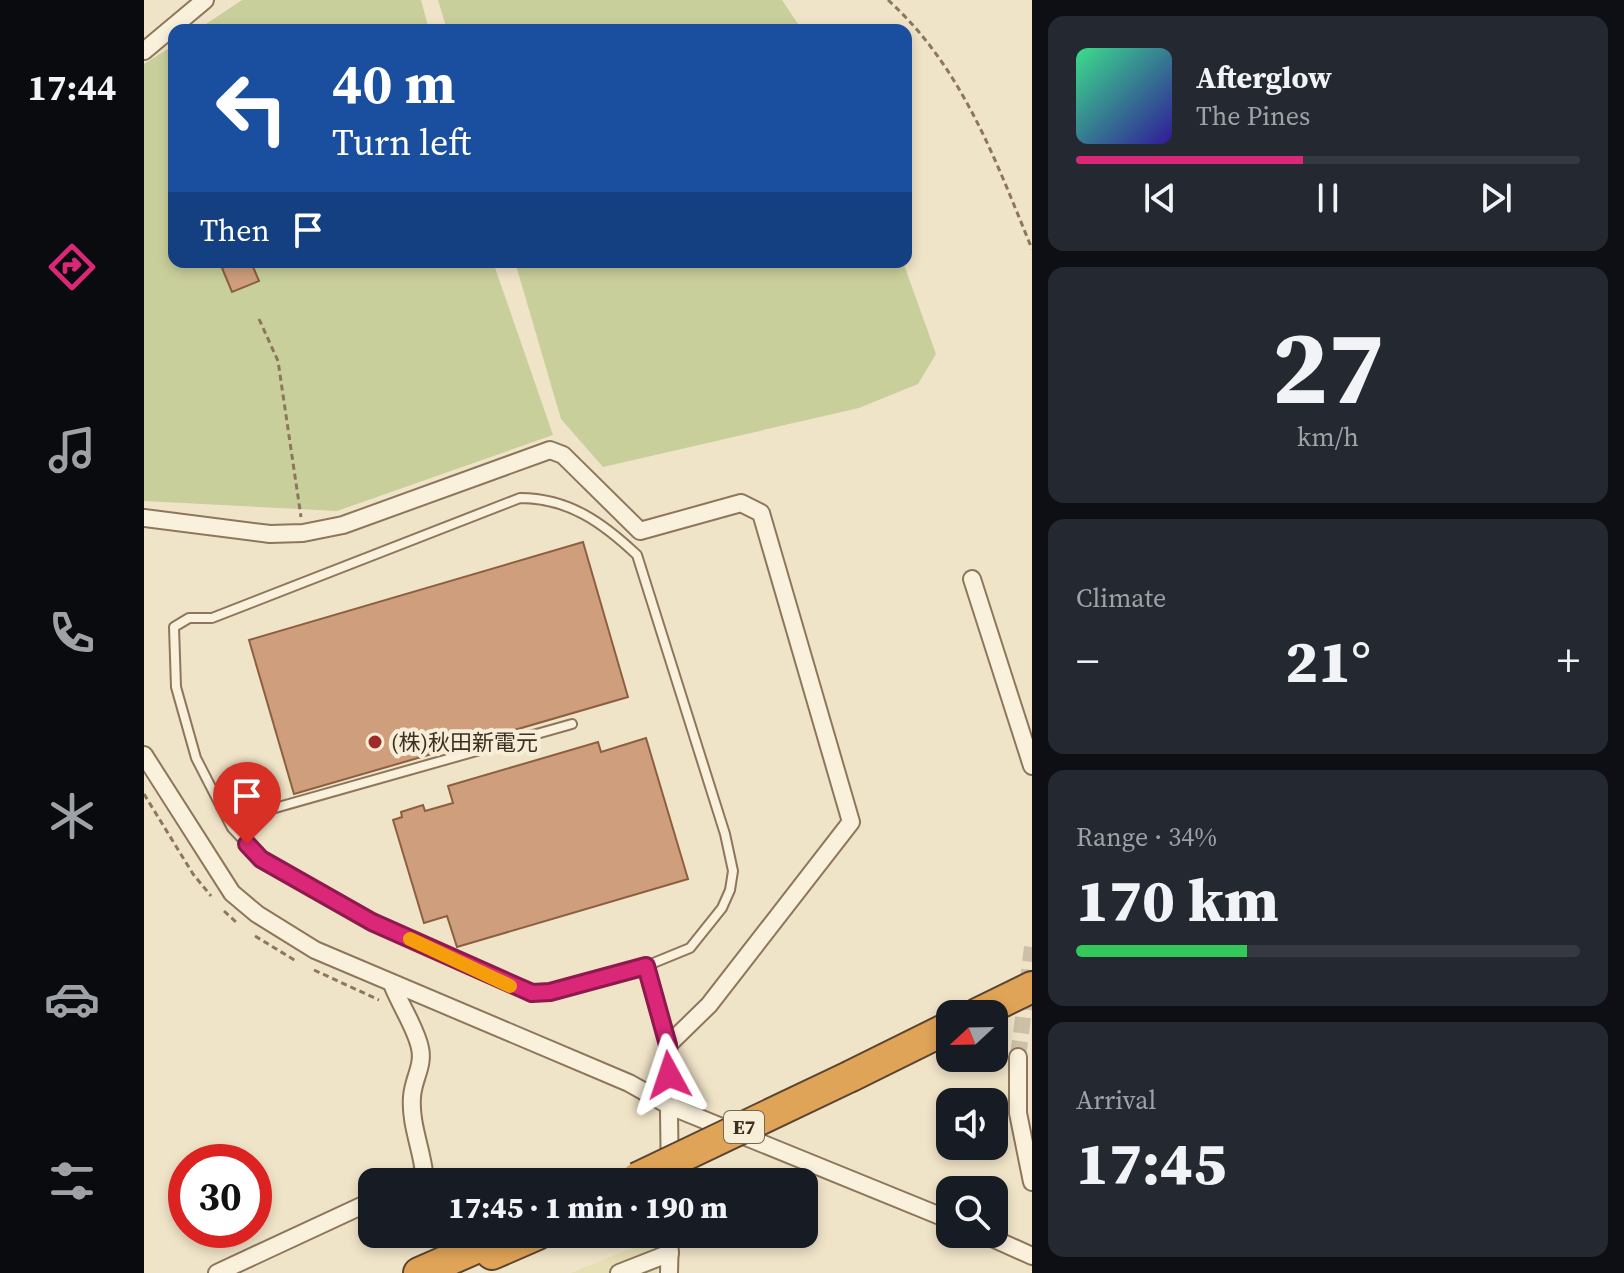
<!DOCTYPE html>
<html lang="en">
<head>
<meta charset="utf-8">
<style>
	:root { --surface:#171b24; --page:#242831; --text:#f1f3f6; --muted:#9ea1a6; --line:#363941; --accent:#db2777 }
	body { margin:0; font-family:"Source Serif 4","Noto Sans JP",serif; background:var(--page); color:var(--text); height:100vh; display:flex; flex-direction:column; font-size:30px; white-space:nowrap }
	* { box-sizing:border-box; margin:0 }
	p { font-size:26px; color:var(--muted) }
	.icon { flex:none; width:44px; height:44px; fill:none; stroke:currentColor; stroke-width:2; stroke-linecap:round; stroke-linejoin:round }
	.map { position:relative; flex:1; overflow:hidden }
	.side { display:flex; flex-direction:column; gap:16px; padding:16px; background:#0d0f14; width:592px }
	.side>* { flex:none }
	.guide { position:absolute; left:24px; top:24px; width:744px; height:244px; border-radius:16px; box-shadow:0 4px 12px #0003; background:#1a4fa0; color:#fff; overflow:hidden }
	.needle { width:52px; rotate:248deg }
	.controls { position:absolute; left:792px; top:1000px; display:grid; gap:16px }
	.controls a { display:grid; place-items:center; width:72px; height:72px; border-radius:16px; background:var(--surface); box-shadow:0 4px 12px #0003; font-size:40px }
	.speed { position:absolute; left:24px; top:1144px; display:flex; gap:16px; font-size:40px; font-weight:700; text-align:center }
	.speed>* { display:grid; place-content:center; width:104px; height:104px; border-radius:50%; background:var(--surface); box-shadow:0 4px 12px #0003; line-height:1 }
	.speed .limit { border:12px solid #d22; background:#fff; color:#111 }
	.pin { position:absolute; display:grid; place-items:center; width:68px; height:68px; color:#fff; margin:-82px -34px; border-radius:50% 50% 50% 0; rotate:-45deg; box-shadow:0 0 8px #0007 }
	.pin .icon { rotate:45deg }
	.me { position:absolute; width:88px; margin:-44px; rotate:355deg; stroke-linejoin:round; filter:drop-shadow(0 0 6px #0008) }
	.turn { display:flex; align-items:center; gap:28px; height:168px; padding:0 32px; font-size:36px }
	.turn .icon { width:104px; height:104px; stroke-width:2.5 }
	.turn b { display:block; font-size:56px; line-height:68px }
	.then { display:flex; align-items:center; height:76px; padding:0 32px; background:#0003; gap:16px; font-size:30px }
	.big { font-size:60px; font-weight:800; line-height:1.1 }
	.side .tile { flex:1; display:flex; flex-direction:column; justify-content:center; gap:12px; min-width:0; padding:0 28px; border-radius:16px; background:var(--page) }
	.side .dial { align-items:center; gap:0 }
	.dial b { font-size:104px; line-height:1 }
	.song { display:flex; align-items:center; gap:24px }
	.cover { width:96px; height:96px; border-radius:12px; background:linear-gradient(135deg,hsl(150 70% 55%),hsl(250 70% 35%)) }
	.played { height:8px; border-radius:4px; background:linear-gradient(90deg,var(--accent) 45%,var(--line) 45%) }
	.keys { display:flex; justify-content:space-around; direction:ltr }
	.heat { display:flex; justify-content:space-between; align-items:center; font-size:44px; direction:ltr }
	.charge { height:12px; border-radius:6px; background:linear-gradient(90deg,#34c759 34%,var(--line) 0) }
	.trip { position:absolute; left:214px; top:1168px; width:460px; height:80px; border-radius:16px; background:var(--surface); box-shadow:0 4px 12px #0003; font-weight:800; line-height:80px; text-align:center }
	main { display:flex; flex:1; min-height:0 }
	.dock { display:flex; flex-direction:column; width:144px; justify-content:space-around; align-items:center; background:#090b0e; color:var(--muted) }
	.dock .icon { width:56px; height:56px }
	.dock .current { color:var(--accent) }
	.dock b { font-size:36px; color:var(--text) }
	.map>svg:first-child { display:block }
	.farmland { fill:#e6deb5 }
	.green { fill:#c9cf9b }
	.building { fill:#cf9f7d; stroke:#8d5f41; stroke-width:2 }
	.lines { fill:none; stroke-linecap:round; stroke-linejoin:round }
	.minor-tunnel { stroke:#ccc0a6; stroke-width:16; stroke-dasharray:16 8; stroke-linecap:butt }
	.service-casing { stroke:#8d765c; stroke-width:12 }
	.minor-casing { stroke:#8d765c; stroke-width:20 }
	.motorway-casing { stroke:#5b4430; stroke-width:34 }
	.path { stroke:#8d765c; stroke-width:3; stroke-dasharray:6 4; stroke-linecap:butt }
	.service { stroke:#faf1dc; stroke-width:8 }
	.minor { stroke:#faf1dc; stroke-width:16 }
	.motorway { stroke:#e0a458; stroke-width:30 }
	.motorway-bridge-casing { stroke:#5b4430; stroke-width:34; stroke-linecap:butt }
	.motorway-bridge { stroke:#e0a458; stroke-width:30 }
	.route-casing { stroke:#8e194d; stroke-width:20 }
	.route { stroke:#db2777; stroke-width:14 }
	.slow { stroke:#f59e0b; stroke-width:14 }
	.poi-dot { fill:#9e2a2b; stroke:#f7eed8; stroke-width:3 }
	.labels { text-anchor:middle; stroke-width:8; stroke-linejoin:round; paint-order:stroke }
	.shield { fill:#f7eed8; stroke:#756857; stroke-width:2 }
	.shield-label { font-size:20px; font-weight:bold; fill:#3d2e20 }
	.poi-label { font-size:22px; fill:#3d2e20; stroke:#f7eed8; text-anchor:start }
</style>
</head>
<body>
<main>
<nav class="dock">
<b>17:44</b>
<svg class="icon current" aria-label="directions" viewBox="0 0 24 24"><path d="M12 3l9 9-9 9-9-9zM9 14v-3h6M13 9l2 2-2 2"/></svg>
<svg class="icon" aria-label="music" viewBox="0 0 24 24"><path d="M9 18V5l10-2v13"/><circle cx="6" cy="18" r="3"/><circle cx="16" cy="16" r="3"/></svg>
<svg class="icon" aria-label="phone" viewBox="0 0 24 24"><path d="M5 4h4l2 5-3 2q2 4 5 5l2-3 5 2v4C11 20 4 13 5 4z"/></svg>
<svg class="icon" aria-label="climate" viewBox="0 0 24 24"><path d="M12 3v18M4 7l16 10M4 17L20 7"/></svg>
<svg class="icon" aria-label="car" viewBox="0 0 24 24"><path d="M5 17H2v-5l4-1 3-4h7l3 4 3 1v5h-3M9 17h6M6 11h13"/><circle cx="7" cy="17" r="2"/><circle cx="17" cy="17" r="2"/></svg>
<svg class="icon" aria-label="filters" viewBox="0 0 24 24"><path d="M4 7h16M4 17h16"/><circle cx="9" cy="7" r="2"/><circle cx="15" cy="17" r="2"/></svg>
</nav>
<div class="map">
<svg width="888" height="1273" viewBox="0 0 888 1273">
	<rect width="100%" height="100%" fill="#f0e4c8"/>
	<polygon class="farmland" points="513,1238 513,1273 427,1273"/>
	<g class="green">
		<polygon points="98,0 277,0 285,30 53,30"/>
		<polygon points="294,0 638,0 658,30 303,30"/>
		<polygon points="30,45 30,262 349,262 409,435 193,511 0,501 0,64"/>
		<polygon points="371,262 759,262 792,354 774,384 715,408 459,467 417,419"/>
	</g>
	<g class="building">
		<polygon points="94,262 107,262 115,281 88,292 78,268"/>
		<polygon points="439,542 484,697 150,794 105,640"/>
		<polygon points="502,738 544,879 313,947 303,916 280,923 249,820 258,817 257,812 279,805 281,811 309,803 304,786 454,742 457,752"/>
	</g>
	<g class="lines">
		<polyline class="minor-tunnel" points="874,1057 888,947"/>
		<g class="service-casing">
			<g id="service">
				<polyline points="85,821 428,724"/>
				<path d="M502,966L546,948L578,908L586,890L589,871L581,834L493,555C459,523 425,498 376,498L68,618H45L30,627L32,687L52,758L88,828L117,859L228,922L388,993L406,992L502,966L524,1044"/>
			</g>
		</g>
		<g class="minor-casing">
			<g id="minor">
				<polyline points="0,51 61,0"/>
				<polyline points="0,518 126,534 159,533 199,525 406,450 419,455 496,531 597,503 617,513 707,822 565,1005 524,1045 526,1182"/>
				<polyline points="828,579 888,766"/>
				<polyline points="0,755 88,893 113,914 171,950 485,1083 526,1106 806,1220"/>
				<path d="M248,984C256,1005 272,1028 276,1048C280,1066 269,1079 268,1097C266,1123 277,1147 280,1172L265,1182"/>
				<polyline points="874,1057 874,1113 888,1182"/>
				<polyline points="839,1234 888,1256"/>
				<polyline points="73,1273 228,1201"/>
				<polyline points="475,1273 526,1253"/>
				<polyline points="525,1273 526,1234"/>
			</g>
		</g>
		<g class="motorway-casing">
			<g id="motorway">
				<polyline points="833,1014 888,987"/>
				<polyline points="707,1076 806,1027"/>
				<polyline points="348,1254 394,1234"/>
				<polyline points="275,1273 364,1234"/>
			</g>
		</g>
		<g class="path">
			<path d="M744,0C818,67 851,159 888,249"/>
			<polyline points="115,319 134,361 157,517"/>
			<polyline points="0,794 49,874 67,896"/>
			<polyline points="80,911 92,922"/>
			<polyline points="111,936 152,961"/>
			<polyline points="170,970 235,1000"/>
		</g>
		<use href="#service" class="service"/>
		<use href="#minor" class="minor"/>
		<use href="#motorway" class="motorway"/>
		<g class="motorway-bridge-casing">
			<polyline id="motorway-bridge" points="493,1178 707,1076"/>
		</g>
		<use href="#motorway-bridge" class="motorway-bridge"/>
	</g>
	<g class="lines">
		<g class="route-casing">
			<polyline id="route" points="103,844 117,859 228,922 388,993 406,992 502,966 524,1045 525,1075"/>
		</g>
		<use href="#route" class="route"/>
		<polyline class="slow" points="266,939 366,986"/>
	</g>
	<circle class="poi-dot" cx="231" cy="742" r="8"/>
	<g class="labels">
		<rect class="shield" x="580" y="1111" width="40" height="32" rx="6"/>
		<g class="shield-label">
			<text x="600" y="1134">E7</text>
		</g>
		<g class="poi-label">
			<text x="247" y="750">(株)秋田新電元</text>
		</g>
	</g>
</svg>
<div class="controls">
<a><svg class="needle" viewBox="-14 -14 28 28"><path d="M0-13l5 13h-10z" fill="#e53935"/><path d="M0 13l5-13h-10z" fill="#9ea1a6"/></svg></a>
<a><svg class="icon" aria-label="sound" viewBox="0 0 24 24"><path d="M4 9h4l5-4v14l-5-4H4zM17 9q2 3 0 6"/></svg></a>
<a><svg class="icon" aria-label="search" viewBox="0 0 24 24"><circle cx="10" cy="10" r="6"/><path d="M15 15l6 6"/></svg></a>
</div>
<div class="speed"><div class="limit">30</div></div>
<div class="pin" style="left:103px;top:844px;background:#d93025"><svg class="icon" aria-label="arrive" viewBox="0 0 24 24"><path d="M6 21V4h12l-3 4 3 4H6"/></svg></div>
<svg class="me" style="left:525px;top:1075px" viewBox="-20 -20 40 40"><path d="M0-17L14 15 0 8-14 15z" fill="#db2777" stroke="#fff" stroke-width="4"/></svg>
<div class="trip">17:45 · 1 min · 190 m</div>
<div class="guide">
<div class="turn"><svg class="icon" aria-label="left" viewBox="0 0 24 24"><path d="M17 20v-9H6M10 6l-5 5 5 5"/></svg><div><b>40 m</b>Turn left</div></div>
<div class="then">Then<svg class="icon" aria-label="arrive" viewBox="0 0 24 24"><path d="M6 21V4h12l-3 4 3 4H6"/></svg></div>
</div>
</div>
<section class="side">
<div class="tile">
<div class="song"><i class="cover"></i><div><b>Afterglow</b><p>The Pines</p></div></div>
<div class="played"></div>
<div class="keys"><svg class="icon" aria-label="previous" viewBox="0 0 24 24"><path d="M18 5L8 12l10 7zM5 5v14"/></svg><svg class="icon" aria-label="pause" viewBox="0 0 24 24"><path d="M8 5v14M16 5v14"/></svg><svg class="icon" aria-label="next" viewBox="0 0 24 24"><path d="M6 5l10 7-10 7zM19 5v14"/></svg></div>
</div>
<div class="tile dial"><b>27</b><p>km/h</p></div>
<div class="tile"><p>Climate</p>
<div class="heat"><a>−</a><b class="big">21°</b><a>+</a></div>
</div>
<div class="tile"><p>Range · 34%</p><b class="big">170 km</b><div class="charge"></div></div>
<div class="tile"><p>Arrival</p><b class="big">17:45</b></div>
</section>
</main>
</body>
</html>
